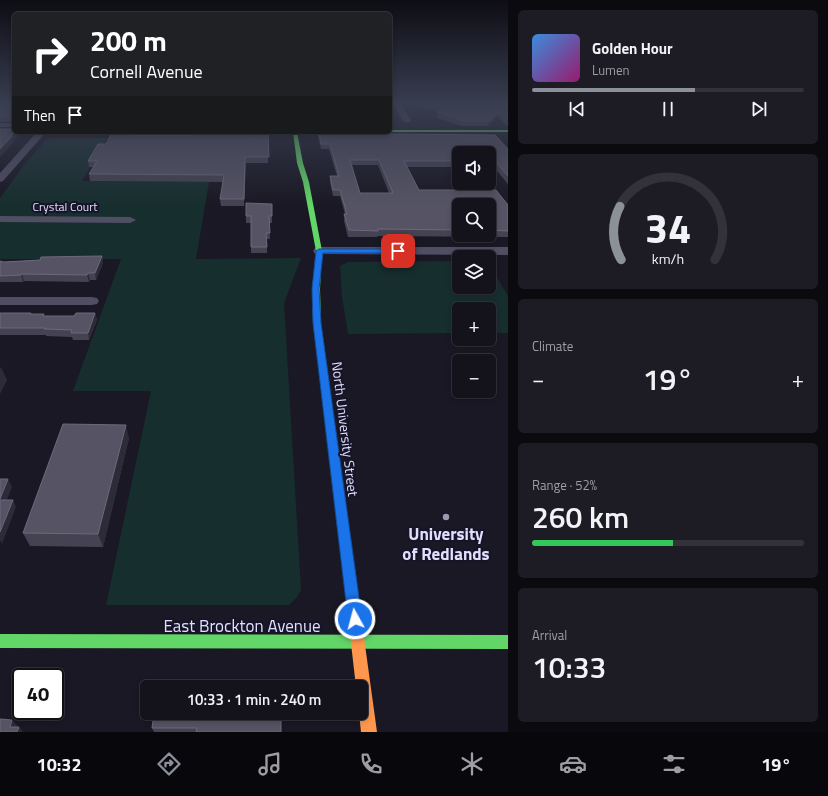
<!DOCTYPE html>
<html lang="en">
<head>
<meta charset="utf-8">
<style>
	:root { --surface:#14121b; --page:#1d1b24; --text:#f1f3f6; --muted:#9d9ea3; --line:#33323a; --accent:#8c9099 }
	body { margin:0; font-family:"Titillium Web",sans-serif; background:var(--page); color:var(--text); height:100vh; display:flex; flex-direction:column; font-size:15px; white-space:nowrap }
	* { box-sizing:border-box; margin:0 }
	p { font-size:13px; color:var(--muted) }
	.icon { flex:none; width:22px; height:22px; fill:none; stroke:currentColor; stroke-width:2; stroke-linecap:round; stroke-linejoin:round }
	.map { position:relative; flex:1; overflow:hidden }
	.drawer { display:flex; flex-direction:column; gap:10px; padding:10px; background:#0b0a0f; width:320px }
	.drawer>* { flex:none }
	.top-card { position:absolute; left:12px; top:12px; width:380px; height:122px; border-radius:6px; box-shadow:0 2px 6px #0003,0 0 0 1px var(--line); background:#202124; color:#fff; overflow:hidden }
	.buttons { position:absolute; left:452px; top:146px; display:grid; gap:8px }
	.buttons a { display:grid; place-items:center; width:44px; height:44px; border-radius:6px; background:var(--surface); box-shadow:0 2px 6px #0003,0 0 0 1px var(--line); font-size:20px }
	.speed { position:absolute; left:12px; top:668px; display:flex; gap:8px; font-size:20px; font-weight:700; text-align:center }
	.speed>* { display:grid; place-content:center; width:52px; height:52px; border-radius:50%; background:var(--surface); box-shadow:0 2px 6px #0003,0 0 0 1px var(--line); line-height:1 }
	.speed .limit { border:2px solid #111; border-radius:6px; background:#fff; color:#111 }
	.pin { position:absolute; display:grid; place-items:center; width:34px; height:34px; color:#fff; margin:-17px; border-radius:8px; box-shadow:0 2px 6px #0006 }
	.me { position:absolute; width:44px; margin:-22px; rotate:353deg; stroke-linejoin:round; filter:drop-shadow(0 0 3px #0008) }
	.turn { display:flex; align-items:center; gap:14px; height:84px; padding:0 12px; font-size:18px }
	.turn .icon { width:52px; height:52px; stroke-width:2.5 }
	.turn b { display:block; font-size:28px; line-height:34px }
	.then { display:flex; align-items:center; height:38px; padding:0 12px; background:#0003; gap:8px; font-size:15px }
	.big { font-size:30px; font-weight:600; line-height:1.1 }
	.drawer .tile { flex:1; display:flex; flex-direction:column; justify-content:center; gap:6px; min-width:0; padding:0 14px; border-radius:6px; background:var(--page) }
	.drawer .dial { align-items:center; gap:0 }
	.dial svg { height:104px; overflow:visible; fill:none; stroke:var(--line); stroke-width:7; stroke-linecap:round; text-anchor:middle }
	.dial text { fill:var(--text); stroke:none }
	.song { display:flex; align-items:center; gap:12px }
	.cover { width:48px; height:48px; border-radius:6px; background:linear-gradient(135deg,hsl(210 70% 55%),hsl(320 70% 35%)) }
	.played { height:4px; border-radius:2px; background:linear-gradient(90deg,var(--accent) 60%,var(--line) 60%) }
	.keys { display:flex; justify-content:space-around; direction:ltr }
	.heat { display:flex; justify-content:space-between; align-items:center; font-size:22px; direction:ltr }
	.charge { height:6px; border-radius:3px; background:linear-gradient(90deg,#34c759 52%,var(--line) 0) }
	.trip { position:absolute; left:140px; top:680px; width:228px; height:40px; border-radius:6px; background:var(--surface); box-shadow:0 2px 6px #0003,0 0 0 1px var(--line); font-weight:600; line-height:40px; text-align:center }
	.tabs { display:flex; height:64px; justify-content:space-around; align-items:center; background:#08070b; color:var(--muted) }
	.tabs .icon { width:28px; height:28px }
	.tabs .current { color:var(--accent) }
	.tabs b { font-size:18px; color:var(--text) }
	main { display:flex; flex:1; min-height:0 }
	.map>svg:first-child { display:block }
	.green { fill:#172e2e }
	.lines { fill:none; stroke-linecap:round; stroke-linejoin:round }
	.street { fill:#4f4e63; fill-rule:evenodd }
	.fast { fill:#63d668; fill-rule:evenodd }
	.slow { fill:#ff974d; fill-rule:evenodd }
	.wall { fill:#454352; fill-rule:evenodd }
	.shaded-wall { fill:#2d2b38 }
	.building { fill:#565464; stroke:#6b697c; fill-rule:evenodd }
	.route { fill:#1a73e8; stroke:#114b97 }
	.poi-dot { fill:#9b99b0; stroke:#161428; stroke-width:1.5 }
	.labels { text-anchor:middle; stroke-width:4; stroke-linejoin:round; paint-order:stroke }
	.far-street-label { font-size:12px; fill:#e1dffb; stroke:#161428 }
	.street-label { font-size:14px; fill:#e1dffb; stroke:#161428 }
	.near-poi-label { font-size:17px; font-weight:bold; fill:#e1dffb; stroke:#161428 }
	.near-street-label { font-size:17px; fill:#e1dffb; stroke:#161428 }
</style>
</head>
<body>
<main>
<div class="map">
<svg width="508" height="732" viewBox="0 0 508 732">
	<rect width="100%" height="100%" fill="#1a1824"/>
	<g class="green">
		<polygon points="51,138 107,138 82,181 209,182 196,259 301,258 284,303 301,590 297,597 289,605 106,605 151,391 73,391 121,259 0,259 0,198 24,165 46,140"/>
		<polygon points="459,261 459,287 489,287 489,264 508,296 508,333 489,333 489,309 459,309 459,333 348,334 342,296 340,266 348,262"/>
	</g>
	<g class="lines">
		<g class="street">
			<polygon points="393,104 401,104 411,120 410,122 404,122"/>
			<rect x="0" y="123" width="14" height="4"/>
			<polygon points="37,132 46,132 3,181 0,182 0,173"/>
			<polygon points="0,216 130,217 136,220 130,223 0,222"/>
			<polygon points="319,247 508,247 508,255 315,254 313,251 315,248"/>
			<polygon points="0,297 92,297 97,298 99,301 97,304 92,305 0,305"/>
		</g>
		<g class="fast">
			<polygon points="390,130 508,130 508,132 388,132 390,132"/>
			<polygon points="293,132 297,132 303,163 309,182 322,251 320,289 321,323 354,565 352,569 348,571 344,569 342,565 313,323 312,289 316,251 303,182 297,163"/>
			<polygon points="0,634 508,635 508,649 0,648"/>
		</g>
		<polygon class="slow" points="348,559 352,561 354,565 377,732 361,732 359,713 361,713 361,687 356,687 342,565 344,561"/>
	</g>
	<g class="wall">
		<polygon points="0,104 14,104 14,125 14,122 0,122"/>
		<polygon points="418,104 508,104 508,127 498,117 488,126 462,126 437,118 438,112 420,106"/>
		<polygon points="136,132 135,135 191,135 218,134 247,134 268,132 268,163 246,163 244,206 221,206 220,199 223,182 90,181 89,174 93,167 89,167 88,161 106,144"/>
		<path d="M317,132H388L389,134L508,149V184L493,166H489V153H459V167H407L419,190L508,205V237L378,236L377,237H348L344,221L345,214L340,196H333L330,182V176H337L329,149H321ZM351,165H378L389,193H360ZM459,205H489V235H459Z"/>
		<polygon points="246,216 272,216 272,223 269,223 270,239 267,239 267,253 251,253 251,223 246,223"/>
		<polygon points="102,256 103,263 96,280 90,280 89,282 24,281 23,282 0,282 0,261 4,262"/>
		<polygon points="0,313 31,313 32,314 44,316 74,316 95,313 97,320 89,340 73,340 72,337 46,336 46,335 0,335"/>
		<polygon points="129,438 103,547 30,546 23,533"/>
		<polygon points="154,713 205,713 205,719 281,732 154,732 152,728"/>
	</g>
	<g class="shaded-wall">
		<polygon points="499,112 498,117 488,126 490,121"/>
		<polygon points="14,132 22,132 13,141 14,142 0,157 0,149"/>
		<polygon points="132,132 136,132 131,141 131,135"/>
		<polygon points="102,256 103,263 96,280 95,273"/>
		<polygon points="88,273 90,280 89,282 87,275"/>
		<polygon points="22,274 24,281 23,282 21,275"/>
		<polygon points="95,313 97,320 89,340 88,333"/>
		<polygon points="1,367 7,380 0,394 0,369"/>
		<polygon points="126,425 129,438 103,547 98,534"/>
		<polygon points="8,479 12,487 4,507 0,500"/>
		<polygon points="13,500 16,507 2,544 0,540 0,532"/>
		<polygon points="203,713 205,713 204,727 202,719"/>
		<polygon points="12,720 17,725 15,732 10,727"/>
		<polygon points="19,727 23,732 17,732"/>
	</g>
	<g class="building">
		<polygon points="0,104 14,104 14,125 14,117 12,116 0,116"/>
		<polygon points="431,104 508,104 508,120 499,112 490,121 464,121 438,112 447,109"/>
		<polygon points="0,129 14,129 14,132 11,136 12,136 0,149"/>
		<polygon points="112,132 132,132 131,135 191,135 192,132 217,132 217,134 247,134 247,132 268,132 269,157 245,157 244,199 220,199 224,175 89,174 97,161 88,161 98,144 106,144"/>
		<path d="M319,132H388L389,134L495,135L508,149V176L495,161H489V153H459V161H404L419,190H496L508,205V231L489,230V205H459V230L378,229V231L349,230L344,214H347L340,190H333L330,176H339L330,144H321ZM350,160H379L393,193H360Z"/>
		<polygon points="246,203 272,204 272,216 269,216 270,233 266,233 267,247 251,247 251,216 246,216"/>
		<polygon points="102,256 95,273 88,273 87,275 22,274 21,275 0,276 0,261 4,262 40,260 41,257"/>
		<polygon points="0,313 31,313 30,314 44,314 43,316 74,316 76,313 95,313 88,333 71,333 72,330 44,329 45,328 0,328"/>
		<polygon points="63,424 126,425 98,534 23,533"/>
		<polygon points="0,479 8,479 0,499"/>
		<polygon points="0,500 13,500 0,532"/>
		<polygon points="154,713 203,713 202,719 281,720 281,732 196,732 197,728 152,728"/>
		<polygon points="0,719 12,720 10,727 19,727 17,732 0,732"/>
	</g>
	<linearGradient id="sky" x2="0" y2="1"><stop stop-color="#0e0d14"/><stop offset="0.5" stop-color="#383d50"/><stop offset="1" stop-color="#383d50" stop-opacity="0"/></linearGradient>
	<rect width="508" height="206" fill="url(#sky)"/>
	<polygon class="route" points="319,249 398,249 402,251 398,253 323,253 319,289 321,323 362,619 360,624 355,626 350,624 348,619 313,323 312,289 316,251"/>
	<circle class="poi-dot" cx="446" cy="517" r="4"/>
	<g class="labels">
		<g class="far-street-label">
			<text x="65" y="211">Crystal Court</text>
		</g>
		<g class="street-label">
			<text transform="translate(345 429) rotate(83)" y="5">North University Street</text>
		</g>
		<g class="near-poi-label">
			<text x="446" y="540">University<tspan x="446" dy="20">of Redlands</tspan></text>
		</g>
		<g class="near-street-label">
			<text x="242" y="632">East Brockton Avenue</text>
		</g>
	</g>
</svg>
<div class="buttons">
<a><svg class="icon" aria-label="sound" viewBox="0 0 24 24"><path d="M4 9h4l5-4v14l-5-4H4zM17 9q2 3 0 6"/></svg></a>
<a><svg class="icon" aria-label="search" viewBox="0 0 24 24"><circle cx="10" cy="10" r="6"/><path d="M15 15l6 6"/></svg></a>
<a><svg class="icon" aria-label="layers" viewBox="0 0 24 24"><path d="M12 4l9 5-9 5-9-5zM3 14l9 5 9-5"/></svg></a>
<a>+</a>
<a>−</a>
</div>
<div class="speed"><div class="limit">40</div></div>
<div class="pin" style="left:398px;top:251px;background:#d93025"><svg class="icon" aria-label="arrive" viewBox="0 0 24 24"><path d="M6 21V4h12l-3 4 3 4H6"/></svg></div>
<svg class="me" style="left:355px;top:619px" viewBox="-20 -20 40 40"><circle r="17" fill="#1a73e8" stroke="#fff" stroke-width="3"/><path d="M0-11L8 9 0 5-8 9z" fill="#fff"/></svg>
<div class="trip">10:33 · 1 min · 240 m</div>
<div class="top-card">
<div class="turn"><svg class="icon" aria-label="right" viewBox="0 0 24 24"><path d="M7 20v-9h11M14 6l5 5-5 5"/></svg><div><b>200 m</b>Cornell Avenue</div></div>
<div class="then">Then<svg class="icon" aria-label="arrive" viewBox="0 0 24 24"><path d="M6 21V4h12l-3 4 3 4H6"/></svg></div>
</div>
</div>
<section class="drawer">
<div class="tile">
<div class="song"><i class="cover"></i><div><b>Golden Hour</b><p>Lumen</p></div></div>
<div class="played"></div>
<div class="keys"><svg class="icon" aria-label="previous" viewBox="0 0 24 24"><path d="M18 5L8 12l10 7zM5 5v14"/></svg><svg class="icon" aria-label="pause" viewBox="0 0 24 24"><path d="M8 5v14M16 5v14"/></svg><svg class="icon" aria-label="next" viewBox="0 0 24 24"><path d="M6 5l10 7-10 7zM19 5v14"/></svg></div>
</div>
<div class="tile dial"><svg viewBox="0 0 100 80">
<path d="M14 69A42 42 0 1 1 86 69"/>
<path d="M14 69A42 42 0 0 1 13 28" stroke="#8c9099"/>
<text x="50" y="56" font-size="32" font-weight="700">34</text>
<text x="50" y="72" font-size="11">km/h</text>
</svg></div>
<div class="tile"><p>Climate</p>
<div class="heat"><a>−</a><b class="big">19°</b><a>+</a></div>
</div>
<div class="tile"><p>Range · 52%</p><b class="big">260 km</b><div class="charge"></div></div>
<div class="tile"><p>Arrival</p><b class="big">10:33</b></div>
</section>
</main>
<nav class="tabs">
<b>10:32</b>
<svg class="icon current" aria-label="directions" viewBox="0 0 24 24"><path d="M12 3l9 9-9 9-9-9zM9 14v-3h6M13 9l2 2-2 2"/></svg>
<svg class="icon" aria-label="music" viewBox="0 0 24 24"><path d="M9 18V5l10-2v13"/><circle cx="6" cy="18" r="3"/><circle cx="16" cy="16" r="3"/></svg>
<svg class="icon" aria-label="phone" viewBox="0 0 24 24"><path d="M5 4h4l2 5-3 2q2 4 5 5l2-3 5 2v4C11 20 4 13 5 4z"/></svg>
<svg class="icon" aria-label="climate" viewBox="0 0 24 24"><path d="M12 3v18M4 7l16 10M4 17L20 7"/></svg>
<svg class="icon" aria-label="car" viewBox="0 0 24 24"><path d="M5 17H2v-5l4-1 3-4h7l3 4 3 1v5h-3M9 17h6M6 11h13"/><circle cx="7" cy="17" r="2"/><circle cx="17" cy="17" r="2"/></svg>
<svg class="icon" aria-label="filters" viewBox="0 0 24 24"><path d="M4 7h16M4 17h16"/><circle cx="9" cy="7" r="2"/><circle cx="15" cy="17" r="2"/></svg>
<b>19°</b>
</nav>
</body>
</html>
